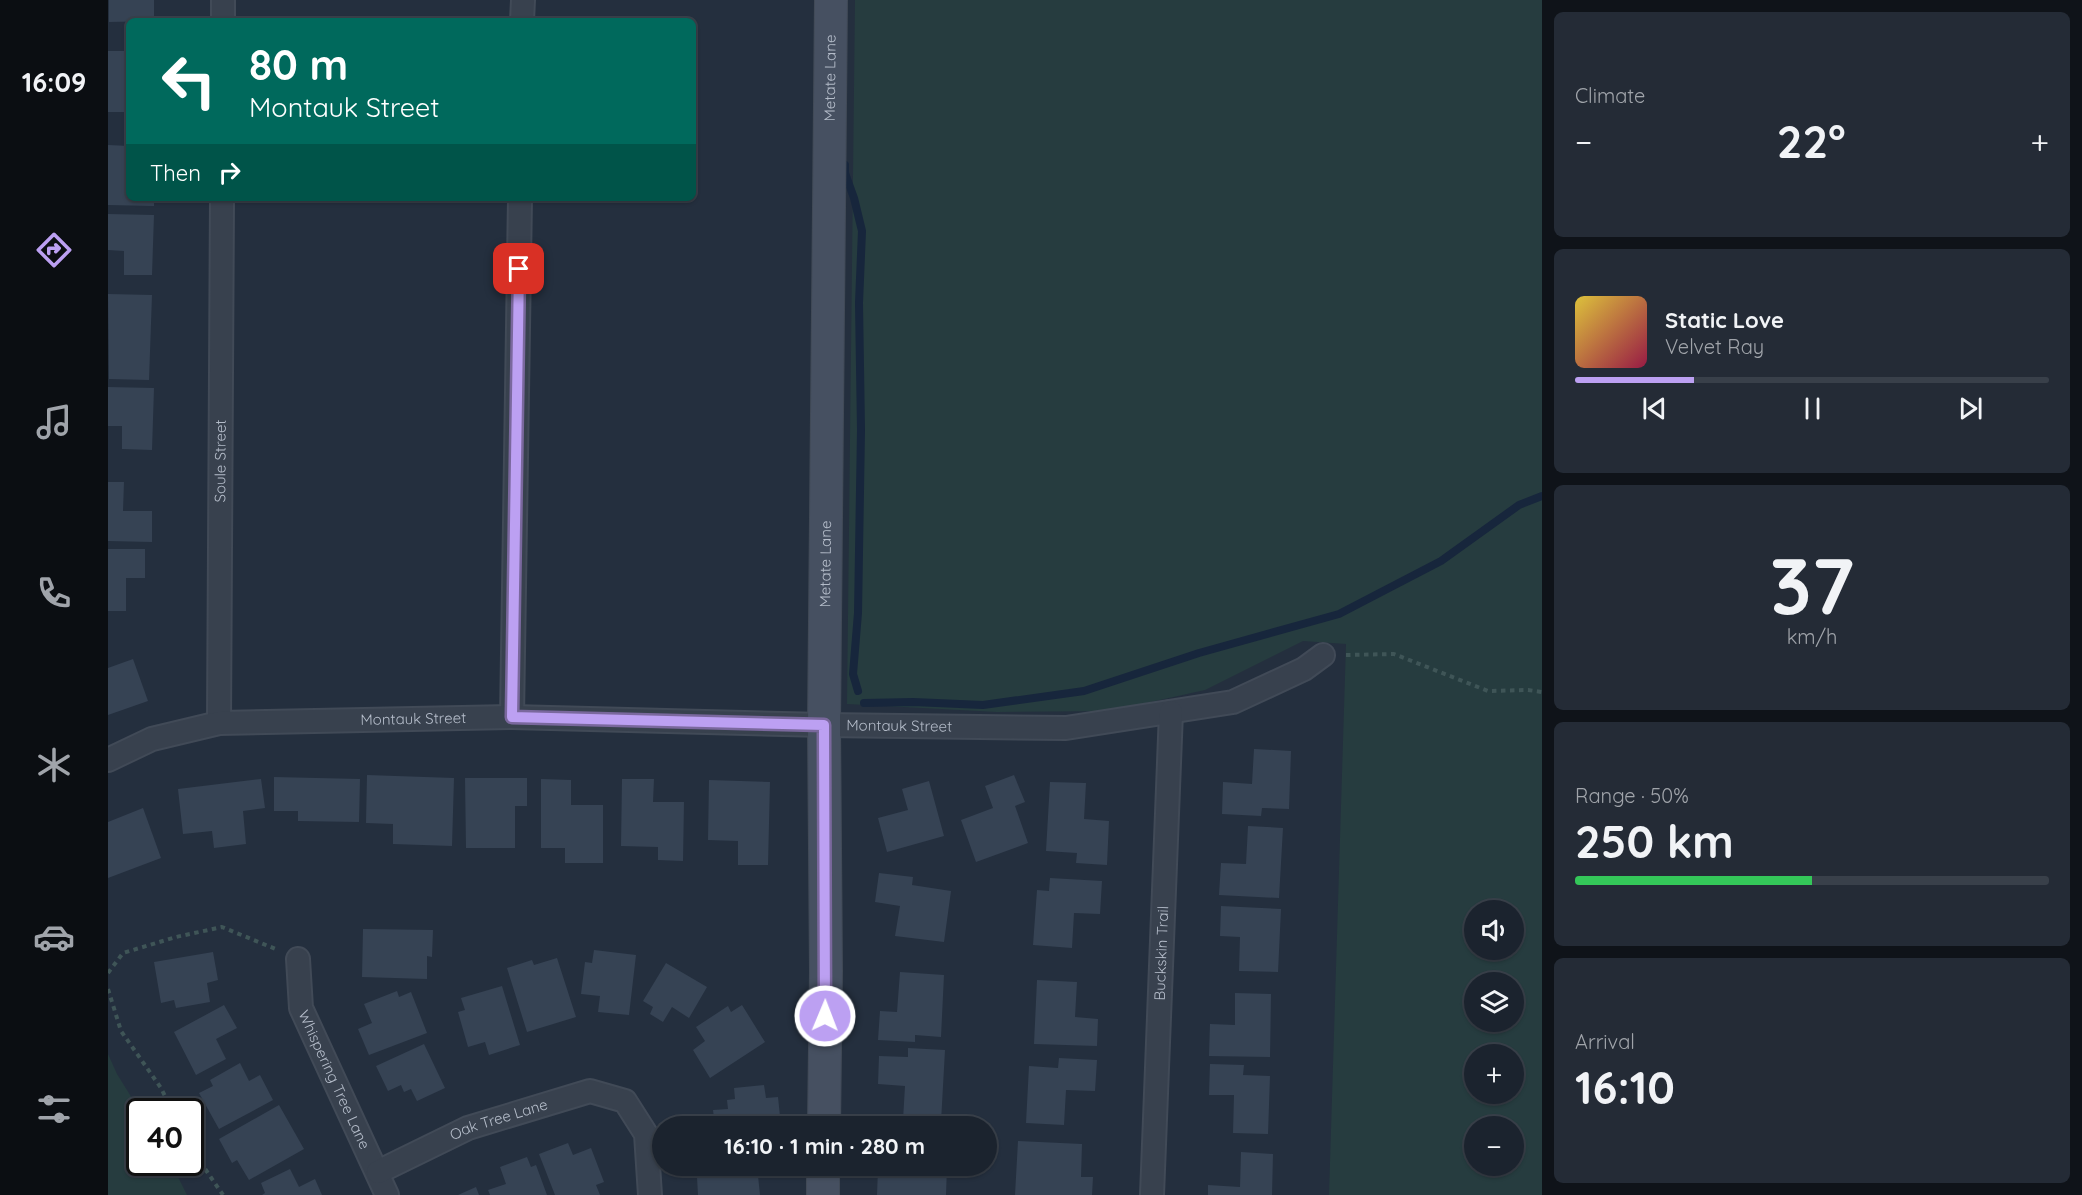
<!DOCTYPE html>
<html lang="en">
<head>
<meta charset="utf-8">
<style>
	:root { --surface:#1b232e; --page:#242b36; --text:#f1f3f6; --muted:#a0a4aa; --line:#39404a; --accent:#bca0f2 }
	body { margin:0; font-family:Quicksand,sans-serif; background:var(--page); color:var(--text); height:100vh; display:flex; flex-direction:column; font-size:22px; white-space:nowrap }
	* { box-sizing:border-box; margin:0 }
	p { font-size:20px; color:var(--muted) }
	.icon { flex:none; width:33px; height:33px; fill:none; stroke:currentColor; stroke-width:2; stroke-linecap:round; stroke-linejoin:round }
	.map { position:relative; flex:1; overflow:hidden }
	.drawer { display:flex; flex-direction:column; gap:12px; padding:12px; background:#0f1319; width:540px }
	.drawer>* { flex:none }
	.guide { position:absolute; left:18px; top:18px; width:570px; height:183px; border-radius:9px; box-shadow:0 2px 4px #0004,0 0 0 2px var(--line); background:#00695c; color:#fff; overflow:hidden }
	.controls { position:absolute; left:1356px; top:900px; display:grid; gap:12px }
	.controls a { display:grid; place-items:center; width:60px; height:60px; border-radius:50%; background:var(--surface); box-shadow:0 2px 4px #0004,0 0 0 2px var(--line); font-size:30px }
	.speed { position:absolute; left:18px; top:1098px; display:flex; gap:12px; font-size:30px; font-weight:700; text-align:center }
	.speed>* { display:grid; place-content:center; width:78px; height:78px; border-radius:50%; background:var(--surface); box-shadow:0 2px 4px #0004,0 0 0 2px var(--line); line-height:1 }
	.speed .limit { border:3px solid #111; border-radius:9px; background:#fff; color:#111 }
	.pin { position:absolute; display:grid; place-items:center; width:51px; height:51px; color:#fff; margin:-26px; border-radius:12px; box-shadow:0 3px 9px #0006 }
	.me { position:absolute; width:66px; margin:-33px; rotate:1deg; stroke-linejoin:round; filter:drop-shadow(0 0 4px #0008) }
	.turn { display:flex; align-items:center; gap:21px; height:126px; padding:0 24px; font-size:27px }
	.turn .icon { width:78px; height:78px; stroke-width:2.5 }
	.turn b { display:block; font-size:42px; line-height:51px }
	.then { display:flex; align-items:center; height:57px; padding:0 24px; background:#0003; gap:12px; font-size:22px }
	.big { font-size:45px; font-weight:700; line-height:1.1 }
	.drawer .card { flex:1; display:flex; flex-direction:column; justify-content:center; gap:9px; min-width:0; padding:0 21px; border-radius:9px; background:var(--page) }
	.drawer .dial { align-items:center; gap:0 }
	.dial b { font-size:78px; line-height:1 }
	.song { display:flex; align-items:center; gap:18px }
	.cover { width:72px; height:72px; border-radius:9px; background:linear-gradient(135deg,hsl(50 70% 55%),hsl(340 70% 35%)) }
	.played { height:6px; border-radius:3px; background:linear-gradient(90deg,var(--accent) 25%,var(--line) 25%) }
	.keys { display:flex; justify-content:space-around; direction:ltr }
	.heat { display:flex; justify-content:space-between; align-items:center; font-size:33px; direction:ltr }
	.charge { height:9px; border-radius:4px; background:linear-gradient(90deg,#34c759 50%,var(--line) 0) }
	.trip { position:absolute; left:544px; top:1116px; width:345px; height:60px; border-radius:30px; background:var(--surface); box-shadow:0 2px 4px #0004,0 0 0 2px var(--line); font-weight:700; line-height:60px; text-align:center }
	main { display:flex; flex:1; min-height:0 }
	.menu { display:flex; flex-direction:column; width:108px; justify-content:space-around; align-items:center; background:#0b0e12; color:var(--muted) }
	.menu .icon { width:42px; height:42px }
	.menu .on { color:var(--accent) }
	.menu b { font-size:27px; color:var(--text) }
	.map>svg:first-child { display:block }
	.green { fill:#263c3f; fill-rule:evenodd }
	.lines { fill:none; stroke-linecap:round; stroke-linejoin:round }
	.stream { stroke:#17263c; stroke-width:8 }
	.building { fill:#364354 }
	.street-casing { stroke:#414a57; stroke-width:26 }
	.secondary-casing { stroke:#414a57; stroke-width:34 }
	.path { stroke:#3f5557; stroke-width:4; stroke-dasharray:4.5 4.5; stroke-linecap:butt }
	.street { stroke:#38414e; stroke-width:22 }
	.secondary { stroke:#465061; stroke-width:32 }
	.route-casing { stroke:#7a689d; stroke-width:15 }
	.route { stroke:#bca0f2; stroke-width:10 }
	.labels { text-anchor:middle; stroke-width:6; stroke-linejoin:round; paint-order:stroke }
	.street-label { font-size:15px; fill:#b4bcc9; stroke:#1d2633 }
</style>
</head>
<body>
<main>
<nav class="menu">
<b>16:09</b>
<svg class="icon on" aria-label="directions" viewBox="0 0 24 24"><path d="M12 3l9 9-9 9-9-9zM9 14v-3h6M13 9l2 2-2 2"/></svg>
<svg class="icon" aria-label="music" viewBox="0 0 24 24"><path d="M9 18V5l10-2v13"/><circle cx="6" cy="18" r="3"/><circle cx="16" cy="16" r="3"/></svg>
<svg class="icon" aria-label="phone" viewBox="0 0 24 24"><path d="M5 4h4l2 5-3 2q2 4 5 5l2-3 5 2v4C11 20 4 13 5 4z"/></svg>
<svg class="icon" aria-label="climate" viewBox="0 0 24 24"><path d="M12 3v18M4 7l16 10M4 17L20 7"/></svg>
<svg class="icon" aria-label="car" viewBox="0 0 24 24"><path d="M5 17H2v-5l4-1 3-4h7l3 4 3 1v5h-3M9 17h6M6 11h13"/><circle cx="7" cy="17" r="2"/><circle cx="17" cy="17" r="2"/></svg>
<svg class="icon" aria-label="filters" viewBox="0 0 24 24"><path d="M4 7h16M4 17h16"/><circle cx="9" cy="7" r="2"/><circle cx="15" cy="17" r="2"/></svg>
</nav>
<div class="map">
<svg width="1434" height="1195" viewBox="0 0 1434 1195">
	<rect width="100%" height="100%" fill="#242f3e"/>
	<g class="green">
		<path d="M747,0H1434V1195H1221L1238,644L1195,641L1097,690L1002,711L889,712L739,704ZM1366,910H1406V950H1366ZM1366,982H1406V1022H1366ZM1366,1054H1406V1094H1366ZM1366,1126H1406V1166H1366Z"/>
		<polygon points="0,1054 9,1074 32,1111 32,1162 63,1163 79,1195 0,1195"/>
	</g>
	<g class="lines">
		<g class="stream">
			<polyline points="737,165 737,173 746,198 754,231 751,303 753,430 750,613 745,674 750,691"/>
			<polyline points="756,703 805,702 875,705 976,691 1091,653 1231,614 1333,561 1411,505 1434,496"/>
		</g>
	</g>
	<g class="building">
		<polygon points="1,0 46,0 46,21 1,22"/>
		<rect x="0" y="51" width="21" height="61"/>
		<polygon points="0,145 21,146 21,198 46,198 46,206 0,205"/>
		<polygon points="0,214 46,215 44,275 16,275 16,251 0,250"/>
		<polygon points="0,294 44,295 41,380 1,379"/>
		<polygon points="0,387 46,388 44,450 14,449 14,426 0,426"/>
		<polygon points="0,482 16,482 15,511 44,511 44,542 0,541"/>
		<polygon points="0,549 37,549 37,578 18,578 18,611 0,611"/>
		<polygon points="25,659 40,701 0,715 0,668"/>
		<polygon points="1146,749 1183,751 1181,809 1154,808 1153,816 1114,814 1115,782 1144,784"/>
		<polygon points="259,775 346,778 344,846 285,844 285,824 258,823"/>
		<polygon points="906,775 917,802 907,806 920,843 868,862 853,820 885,808 877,786"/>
		<polygon points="166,777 252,779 251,822 190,821 190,811 166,811"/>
		<polygon points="357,778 419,778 419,806 407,806 407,848 358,848"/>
		<polygon points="153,779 157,808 135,811 138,844 106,848 104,831 75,834 70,789"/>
		<polygon points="433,779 463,780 463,805 495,805 495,863 457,863 457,848 433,848"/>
		<polygon points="514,779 546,779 545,802 576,802 575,861 550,860 550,847 513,846"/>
		<polygon points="601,780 662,782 660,865 630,865 630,841 600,840"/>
		<polygon points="821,781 836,836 779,852 770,818 800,810 794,789"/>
		<polygon points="942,782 978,783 976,819 1001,821 999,865 968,863 969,853 938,851"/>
		<polygon points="35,808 53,858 0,878 0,822"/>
		<polygon points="1140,826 1175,828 1171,898 1111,895 1113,863 1138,864"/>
		<polygon points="771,873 805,877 804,885 843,891 836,942 787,936 792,906 767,902"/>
		<polygon points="942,878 994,881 992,914 966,913 964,948 925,945 929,890 941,891"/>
		<polygon points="1113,906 1173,909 1170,972 1131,971 1132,937 1112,936"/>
		<polygon points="255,929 325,930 324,957 319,956 319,979 254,977"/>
		<polygon points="486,950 528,955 521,1015 490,1012 492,996 473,994 477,962 484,963"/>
		<polygon points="105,952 110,980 99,983 102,1002 68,1008 66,1000 53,1003 46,962"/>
		<polygon points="449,958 468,1017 419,1032 399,968 424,960 426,965"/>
		<polygon points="558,963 599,987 581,1018 564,1007 555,1022 542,1014 545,1007 535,1001"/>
		<polygon points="792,972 836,975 833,1037 807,1035 807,1042 770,1040 772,1011 789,1012"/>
		<polygon points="929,980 969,982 967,1017 990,1019 989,1046 926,1044"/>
		<polygon points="394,986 412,1045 381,1055 377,1042 360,1047 350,1012 357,1010 353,998"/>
		<polygon points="289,991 291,997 303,992 319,1033 261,1055 250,1029 264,1023 256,1004"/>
		<polygon points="1127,993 1163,994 1162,1057 1101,1056 1102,1024 1127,1025"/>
		<polygon points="116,1005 129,1028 108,1039 118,1059 88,1075 66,1032"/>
		<polygon points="634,1005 657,1042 602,1078 585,1050 597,1041 588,1027 620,1006 623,1012"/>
		<polygon points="316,1044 337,1088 309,1101 303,1089 296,1092 293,1085 280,1091 268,1066"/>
		<polygon points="800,1048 837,1050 833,1122 795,1120 797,1086 770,1084 771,1056 800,1057"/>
		<polygon points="951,1058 989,1060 987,1091 958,1090 956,1125 918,1123 921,1066 950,1068"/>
		<polygon points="132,1063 141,1081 152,1075 165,1100 111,1129 91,1093 105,1086 102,1080"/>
		<polygon points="1102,1064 1136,1065 1135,1075 1162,1076 1160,1134 1125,1133 1126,1095 1101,1095"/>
		<polygon points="656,1085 658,1098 670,1097 673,1126 607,1126 605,1110 620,1109 619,1100 627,1099 626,1088"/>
		<polygon points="171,1105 196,1149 141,1180 129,1160 124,1163 111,1139"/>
		<polygon points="910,1141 974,1144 973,1177 985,1177 984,1195 907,1195"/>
		<polygon points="460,1143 465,1155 483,1148 496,1182 488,1185 492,1195 447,1195 431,1154"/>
		<polygon points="1133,1152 1165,1154 1164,1195 1100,1195 1100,1185 1132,1187"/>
		<polygon points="419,1157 423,1167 428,1165 439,1195 382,1195 380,1190 398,1184 392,1167"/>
		<polygon points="601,1166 649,1166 652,1195 590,1195 589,1177 602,1176"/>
		<polygon points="801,1166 839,1166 838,1195 769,1195 770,1169 801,1170"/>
		<polygon points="182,1169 191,1187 207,1179 214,1195 154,1195 157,1193 153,1183"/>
		<polygon points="368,1187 371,1195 350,1195"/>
	</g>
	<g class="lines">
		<g class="street-casing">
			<g id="street">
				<polyline points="115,21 115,0"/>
				<polyline points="414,21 415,0"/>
				<polyline points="404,717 412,198"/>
				<path id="s1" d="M111,723L114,198"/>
				<path id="s2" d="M0,760L44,739L111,723L404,717L716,725L958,728L1125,702L1196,669L1215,655"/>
				<path id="s3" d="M190,959L193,1008L279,1195"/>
				<path id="s4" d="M270,1172L360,1128L482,1091L517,1101L538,1134L542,1195"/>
				<path id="s5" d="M1044,1195L1063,712"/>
			</g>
		</g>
		<g class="secondary-casing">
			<g id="secondary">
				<path id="s6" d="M716,1126L718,971L716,725L723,0"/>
				<polyline points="715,1195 715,1166"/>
			</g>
		</g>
		<g class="path">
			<polyline points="1238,655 1286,654 1380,691 1420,690 1434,692"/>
			<polyline points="0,973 15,953 68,937 114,927 170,950"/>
			<polyline points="0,989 13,1031 53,1088 65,1112"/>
			<polyline points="82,1147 115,1195"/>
		</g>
		<use href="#street" class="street"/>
		<use href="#secondary" class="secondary"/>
	</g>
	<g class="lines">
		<g class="route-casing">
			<polyline id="route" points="411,269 404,717 716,725 717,1016"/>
		</g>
		<use href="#route" class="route"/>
	</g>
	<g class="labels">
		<g class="street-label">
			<text dy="5" stroke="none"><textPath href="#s6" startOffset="1048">Metate Lane</textPath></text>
			<text dy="5" stroke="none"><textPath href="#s1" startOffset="262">Soule Street</textPath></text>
			<text dy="5" stroke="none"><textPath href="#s6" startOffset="562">Metate Lane</textPath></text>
			<text dy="5" stroke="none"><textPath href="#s2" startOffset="312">Montauk Street</textPath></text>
			<text dy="5" stroke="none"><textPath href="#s2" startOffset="798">Montauk Street</textPath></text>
			<text dy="5" stroke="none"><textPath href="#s5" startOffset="242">Buckskin Trail</textPath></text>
			<text dy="5" stroke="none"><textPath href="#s3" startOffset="128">Whispering Tree Lane</textPath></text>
			<text dy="5" stroke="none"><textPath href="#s4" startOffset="132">Oak Tree Lane</textPath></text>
		</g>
	</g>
</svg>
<div class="controls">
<a><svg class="icon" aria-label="sound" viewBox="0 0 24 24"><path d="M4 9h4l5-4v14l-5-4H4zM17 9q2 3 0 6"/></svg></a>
<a><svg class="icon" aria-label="layers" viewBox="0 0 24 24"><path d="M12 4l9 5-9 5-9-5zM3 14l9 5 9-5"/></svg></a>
<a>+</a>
<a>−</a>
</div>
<div class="speed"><div class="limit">40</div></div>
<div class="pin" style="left:411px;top:269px;background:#d93025"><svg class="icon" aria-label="arrive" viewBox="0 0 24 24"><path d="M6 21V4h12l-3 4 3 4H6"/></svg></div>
<svg class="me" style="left:717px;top:1016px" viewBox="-20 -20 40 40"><circle r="17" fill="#bca0f2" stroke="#fff" stroke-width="3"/><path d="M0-11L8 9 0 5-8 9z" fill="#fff"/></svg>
<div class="trip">16:10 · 1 min · 280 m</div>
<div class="guide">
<div class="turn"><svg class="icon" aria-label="left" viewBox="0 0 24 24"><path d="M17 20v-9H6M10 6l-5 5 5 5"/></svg><div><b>80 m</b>Montauk Street</div></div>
<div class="then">Then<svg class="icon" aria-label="right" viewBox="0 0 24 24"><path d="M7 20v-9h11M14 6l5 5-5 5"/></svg></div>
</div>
</div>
<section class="drawer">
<div class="card"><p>Climate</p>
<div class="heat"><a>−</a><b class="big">22°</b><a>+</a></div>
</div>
<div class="card">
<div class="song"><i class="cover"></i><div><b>Static Love</b><p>Velvet Ray</p></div></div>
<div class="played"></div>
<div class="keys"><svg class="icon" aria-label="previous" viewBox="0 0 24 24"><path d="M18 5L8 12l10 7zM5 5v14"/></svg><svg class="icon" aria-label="pause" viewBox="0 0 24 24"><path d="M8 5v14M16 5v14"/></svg><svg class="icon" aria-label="next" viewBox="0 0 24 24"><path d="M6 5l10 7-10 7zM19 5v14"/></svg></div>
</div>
<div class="card dial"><b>37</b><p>km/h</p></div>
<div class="card"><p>Range · 50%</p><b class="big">250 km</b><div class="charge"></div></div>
<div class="card"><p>Arrival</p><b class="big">16:10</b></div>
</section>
</main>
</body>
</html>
